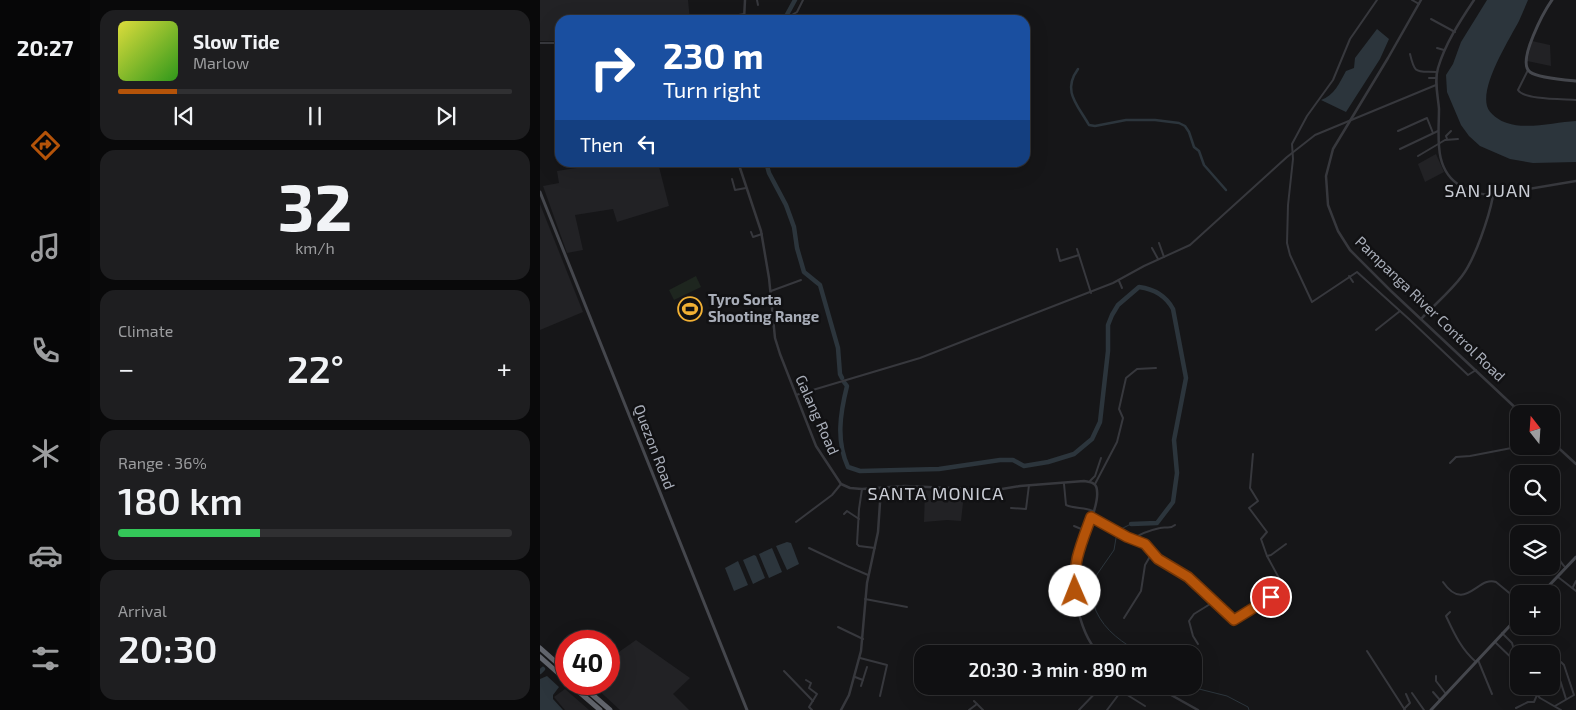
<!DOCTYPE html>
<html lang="en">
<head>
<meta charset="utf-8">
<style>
	:root { --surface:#101012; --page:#1e1e20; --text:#f1f3f6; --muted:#9c9d9f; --line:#303032; --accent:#b45309 }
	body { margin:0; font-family:"Exo 2",sans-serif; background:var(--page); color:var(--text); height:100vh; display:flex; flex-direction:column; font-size:19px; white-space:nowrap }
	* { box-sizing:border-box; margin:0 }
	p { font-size:16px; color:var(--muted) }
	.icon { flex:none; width:28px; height:28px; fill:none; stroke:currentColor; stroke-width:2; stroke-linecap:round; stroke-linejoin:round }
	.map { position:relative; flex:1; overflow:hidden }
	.details { display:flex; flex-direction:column; gap:10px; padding:10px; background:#09090a; width:450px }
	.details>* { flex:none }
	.top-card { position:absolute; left:15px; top:15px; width:475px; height:152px; border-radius:15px; box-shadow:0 5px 20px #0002,0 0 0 1px var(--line); background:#1a4fa0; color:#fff; overflow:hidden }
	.needle { width:32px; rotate:343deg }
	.buttons { position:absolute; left:970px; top:405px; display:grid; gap:10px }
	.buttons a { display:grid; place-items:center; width:50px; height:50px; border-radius:10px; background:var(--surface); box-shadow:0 5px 20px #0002,0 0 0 1px var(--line); font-size:25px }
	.speed { position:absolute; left:15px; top:630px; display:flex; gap:10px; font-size:25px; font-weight:700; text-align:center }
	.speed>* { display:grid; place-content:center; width:65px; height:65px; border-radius:50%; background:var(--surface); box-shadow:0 5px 20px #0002,0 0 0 1px var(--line); line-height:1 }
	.speed .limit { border:8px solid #d22; background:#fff; color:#111 }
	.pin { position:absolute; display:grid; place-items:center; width:42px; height:42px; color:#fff; margin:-21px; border:2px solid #fff; border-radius:50%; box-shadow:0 1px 5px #0007 }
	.me { position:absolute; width:55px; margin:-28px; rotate:359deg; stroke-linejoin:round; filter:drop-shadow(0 0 4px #0008) }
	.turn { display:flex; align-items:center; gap:18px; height:105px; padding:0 25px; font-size:22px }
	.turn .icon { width:65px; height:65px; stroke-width:2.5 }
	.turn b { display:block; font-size:35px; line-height:42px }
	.then { display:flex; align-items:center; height:48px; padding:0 25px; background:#0003; gap:10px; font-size:19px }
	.big { font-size:38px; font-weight:600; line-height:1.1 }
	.details .card { flex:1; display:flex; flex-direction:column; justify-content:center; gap:8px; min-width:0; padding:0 18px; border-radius:15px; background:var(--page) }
	.details .dial { align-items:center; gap:0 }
	.dial b { font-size:65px; line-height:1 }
	.song { display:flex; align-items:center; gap:15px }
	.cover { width:60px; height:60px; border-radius:8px; background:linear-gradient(135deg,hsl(60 70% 55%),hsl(110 70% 35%)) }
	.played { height:5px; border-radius:2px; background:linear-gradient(90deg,var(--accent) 15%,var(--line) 15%) }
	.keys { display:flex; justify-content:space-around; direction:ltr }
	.heat { display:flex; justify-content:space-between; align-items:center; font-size:28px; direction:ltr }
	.charge { height:8px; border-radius:4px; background:linear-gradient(90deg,#34c759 36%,var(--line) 0) }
	.trip { position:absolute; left:374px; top:645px; width:288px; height:50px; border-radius:15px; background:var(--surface); box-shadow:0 5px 20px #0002,0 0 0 1px var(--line); font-weight:600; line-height:50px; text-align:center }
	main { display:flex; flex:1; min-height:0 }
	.menu { display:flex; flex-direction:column; width:90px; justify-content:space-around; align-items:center; background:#060607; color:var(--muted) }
	.menu .icon { width:35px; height:35px }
	.menu .active { color:var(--accent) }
	.menu b { font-size:22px; color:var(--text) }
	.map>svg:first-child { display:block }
	.built { fill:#222225 }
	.green { fill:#1e261f }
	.water { fill:#2c353c }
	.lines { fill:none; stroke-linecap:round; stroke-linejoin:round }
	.stream { stroke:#2c353c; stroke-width:1 }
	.canal { stroke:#2c353c; stroke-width:2.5 }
	.river { stroke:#2c353c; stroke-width:4.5 }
	.minor { stroke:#37383d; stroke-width:2 }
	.tertiary { stroke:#37383d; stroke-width:2.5 }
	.secondary { stroke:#45474d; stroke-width:3 }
	.motorway { stroke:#63666e; stroke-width:5 }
	.route-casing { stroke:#753606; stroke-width:12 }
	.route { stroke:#b45309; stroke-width:9 }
	.labels { text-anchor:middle; stroke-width:5; stroke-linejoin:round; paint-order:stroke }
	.poi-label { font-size:15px; font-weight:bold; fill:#a8adb8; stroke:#111113; text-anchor:start }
	.street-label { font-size:15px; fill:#a8adb8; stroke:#111113 }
	.quarter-label { font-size:18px; letter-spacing:1px; fill:#c9ccd4; stroke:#111113 }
</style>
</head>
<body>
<main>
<nav class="menu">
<b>20:27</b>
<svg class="icon active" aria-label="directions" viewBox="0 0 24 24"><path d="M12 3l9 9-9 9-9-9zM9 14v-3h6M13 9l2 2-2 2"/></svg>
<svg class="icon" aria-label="music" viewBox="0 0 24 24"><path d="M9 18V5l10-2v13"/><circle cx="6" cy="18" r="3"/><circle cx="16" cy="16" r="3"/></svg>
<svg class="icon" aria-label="phone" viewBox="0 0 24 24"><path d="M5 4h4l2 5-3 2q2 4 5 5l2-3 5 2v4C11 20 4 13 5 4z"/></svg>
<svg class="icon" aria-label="climate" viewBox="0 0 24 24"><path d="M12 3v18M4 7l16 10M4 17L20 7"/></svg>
<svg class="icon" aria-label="car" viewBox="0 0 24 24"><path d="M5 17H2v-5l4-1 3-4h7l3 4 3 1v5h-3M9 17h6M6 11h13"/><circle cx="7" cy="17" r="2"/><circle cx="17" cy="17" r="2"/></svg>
<svg class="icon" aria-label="filters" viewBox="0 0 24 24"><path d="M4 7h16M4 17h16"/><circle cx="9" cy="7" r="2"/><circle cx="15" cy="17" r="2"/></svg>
</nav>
<section class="details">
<div class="card">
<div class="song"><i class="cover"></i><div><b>Slow Tide</b><p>Marlow</p></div></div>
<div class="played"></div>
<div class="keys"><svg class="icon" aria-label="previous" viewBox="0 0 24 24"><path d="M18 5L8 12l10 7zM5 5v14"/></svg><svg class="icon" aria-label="pause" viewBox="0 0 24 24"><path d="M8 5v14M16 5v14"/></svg><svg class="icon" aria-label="next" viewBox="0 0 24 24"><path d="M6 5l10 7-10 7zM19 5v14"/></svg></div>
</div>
<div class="card dial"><b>32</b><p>km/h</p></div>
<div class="card"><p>Climate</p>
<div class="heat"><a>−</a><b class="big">22°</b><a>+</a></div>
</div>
<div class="card"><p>Range · 36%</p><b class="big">180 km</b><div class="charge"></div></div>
<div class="card"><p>Arrival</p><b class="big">20:30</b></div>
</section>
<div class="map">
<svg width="1036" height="710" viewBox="0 0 1036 710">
	<rect width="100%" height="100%" fill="#161618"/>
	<g class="built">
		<polygon points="0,0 148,0 150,20 20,20 20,41 0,41"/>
		<polygon points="992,41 1010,45 1011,66 987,61"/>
		<polygon points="896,154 904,172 885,182 878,164"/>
		<polygon points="75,162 118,163 129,206 77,222 73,209 35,215 43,250 27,253 3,186 19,183 17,171"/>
		<polygon points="0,204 43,312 0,330"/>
		<polygon points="385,490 424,494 421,521 407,520 384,522"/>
		<polygon points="96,640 150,678 133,694 149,710 80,710 52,684 69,684 69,659"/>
		<polygon points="25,689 49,710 25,710 14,697"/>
	</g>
	<g class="green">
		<polygon points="156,276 161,287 134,300 129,290"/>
		<polygon points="154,297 162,314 146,320 139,304"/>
	</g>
	<g class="water">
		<path d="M947,0H988C985,7 982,14 979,21C969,40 941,84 947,106C949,114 960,121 967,123C987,130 1016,122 1036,121V162L993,163L970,159L940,146L929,136L921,125L907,92L906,75L913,64L921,42Z"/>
		<path d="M837,29L849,39L840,59L806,112L781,100C794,96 800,82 806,71L814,68L815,58Z"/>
		<polygon points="247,542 251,543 259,564 247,570 236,546"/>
		<polygon points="232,548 242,572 229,578 219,554"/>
		<polygon points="214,555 216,556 225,578 213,584 203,560"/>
		<polygon points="198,561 208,585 194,591 185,568"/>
		<polygon points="7,676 19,687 13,695 13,699 23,710 0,710 0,679"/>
	</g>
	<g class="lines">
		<g class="stream">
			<path d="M591,524L579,530L576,538L574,550L551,583C552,592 553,603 556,611C565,631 583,643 602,654"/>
			<polyline points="652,684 659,689 687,696 708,707 709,710"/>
		</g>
		<path class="canal" d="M538,69C522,91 537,104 549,125L555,126L586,120H615L639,123L645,126L649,132L654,147L659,151L664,165L686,190"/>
		<g class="river">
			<polyline points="244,20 255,0"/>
			<polyline points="226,162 229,173 246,205 254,227 257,248 264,272 280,285 298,348 300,374 302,378"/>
			<path d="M304,382L307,386C300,414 296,441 308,467L320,471L399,469L460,460H473L484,466L508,462L534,454L552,439L560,422L568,351V325L572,315L578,305L599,287C614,289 626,296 633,309L646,378L634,440L637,473L633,502L617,523L591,524"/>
			<polyline points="0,672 3,669"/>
		</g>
		<g class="minor">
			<polyline points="217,0 218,5"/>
			<polyline points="837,0 810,39 793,80 767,116 752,144 753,159 748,205 747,243 750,255 772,302 817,272 870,320 928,375 936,370"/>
			<polyline points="872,0 879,4"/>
			<polyline points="891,19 915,32"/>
			<polyline points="172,20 204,14"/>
			<polyline points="247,20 250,16 257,12 263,0"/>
			<polyline points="0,43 20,43"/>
			<polyline points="897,48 904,50"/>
			<path d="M870,54C875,75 876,71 897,72"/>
			<path d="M988,70L978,90C984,100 1023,99 1036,100"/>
			<polyline points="889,78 896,78"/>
			<polyline points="858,131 887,118 893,133"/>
			<polyline points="907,139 906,136 911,131"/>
			<polyline points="860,149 898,131"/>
			<polyline points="878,156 905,140 918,139"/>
			<polyline points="192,179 195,190 206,188"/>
			<polyline points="211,232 213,237 222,234"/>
			<polyline points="619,243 624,257"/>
			<polyline points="612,248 618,259"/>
			<polyline points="517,249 520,261 539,255"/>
			<polyline points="537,249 551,293"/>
			<polyline points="809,276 813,282"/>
			<polyline points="579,281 582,288"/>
			<polyline points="231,291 261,280"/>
			<polyline points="836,330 860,311"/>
			<polyline points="256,395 380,358 573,283 604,266 650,245 747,157 775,135 896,85"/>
			<polyline points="713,454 710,488 718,501 709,508 727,532 721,539 727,556"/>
			<polyline points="910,463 916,457 930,456 982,446"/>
			<polyline points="550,481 555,476 561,458"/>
			<path d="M524,484L526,505C535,509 544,507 553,511"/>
			<polyline points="555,484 577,442 583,418 579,409 586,378 597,369 616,368"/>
			<polyline points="322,489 319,509 317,544 319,546 335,548"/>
			<polyline points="471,508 486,509 489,485"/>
			<polyline points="304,514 307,511 319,519"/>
			<polyline points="551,517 587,537 605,544 618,559 648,577 695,620 723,601 746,591 727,556 731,555 746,544"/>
			<polyline points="256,522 292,495 301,484"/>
			<polyline points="534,526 546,531"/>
			<polyline points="1000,532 1003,534"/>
			<path d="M593,539C600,534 611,530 620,528C627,526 629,530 635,525"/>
			<path d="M1011,545C1017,553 1018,561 1026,568"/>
			<polyline points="269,548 307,566 328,575"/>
			<polyline points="1018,577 1036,591"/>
			<path d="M903,582C925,614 938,575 956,582L979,601"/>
			<polyline points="1033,587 1036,581"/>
			<polyline points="511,589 512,579 515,573 534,572"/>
			<polyline points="325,599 367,607"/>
			<path d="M910,612L906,616C914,633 921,649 936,662"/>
			<polyline points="584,618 601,591 605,565 612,553"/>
			<polyline points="983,626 988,631"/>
			<polyline points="298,627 323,639"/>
			<polyline points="962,633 972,643 975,653"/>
			<polyline points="955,642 979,665"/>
			<polyline points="658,644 653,636 649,621 654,614 675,601"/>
			<polyline points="542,649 549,653 557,652"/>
			<polyline points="827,651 865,710"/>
			<polyline points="320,658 347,665 340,696"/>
			<polyline points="938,660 952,694"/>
			<polyline points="1013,664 1021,683 1026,699"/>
			<polyline points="1011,665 1021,662 1024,665 1034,695 1015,706"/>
			<polyline points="244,671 273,701"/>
			<polyline points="896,676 896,681 906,694"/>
			<polyline points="315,677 323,680"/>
			<polyline points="266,680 271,683 269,688 277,694 269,707 272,710"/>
			<polyline points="321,686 327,667"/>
			<polyline points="989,686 1000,698 1021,710"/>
			<polyline points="1000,686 1000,689 1003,691 1017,689"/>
			<polyline points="971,688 979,682"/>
			<polyline points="581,691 605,706"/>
			<polyline points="893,692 900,700"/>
			<polyline points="872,693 884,710"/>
			<polyline points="434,701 443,710"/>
			<polyline points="976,708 988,702 994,702 997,695"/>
			<polyline points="864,709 870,703 866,694"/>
			<polyline points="429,710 437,704"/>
			<polyline points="539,710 562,686"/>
			<polyline points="567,710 585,686"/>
		</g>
		<g class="tertiary">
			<polyline points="881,0 848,58 793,149 786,176 788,205 798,231 810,250 851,291 982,414"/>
			<path d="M934,0C920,21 905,44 898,68C894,81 898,96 899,109C899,136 893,170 921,186C931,192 941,195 953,195L1036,181"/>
			<polyline points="204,20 205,0"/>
			<path d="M198,162L221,231L229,278L235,338L240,354L276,446L301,484L310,488L322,489L365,486L456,490L480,486L544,481C551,482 557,483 557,491C559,506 545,533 540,547C528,577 537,630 559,654"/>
			<path d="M881,319C894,305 910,292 922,276C935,259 949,217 953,196"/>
			<polyline points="1011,441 1036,464"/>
			<polyline points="615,686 658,710"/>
			<polyline points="301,710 309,695 321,651 327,583 338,532 341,488"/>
		</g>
		<g class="secondary">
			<path d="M1012,0C1005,10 976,62 990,72C998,78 1025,80 1036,81"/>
			<polyline points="0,192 207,710"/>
			<polyline points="1001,594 1036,557"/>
			<polyline points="891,710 979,616"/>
		</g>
		<g class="motorway">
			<polyline points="0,648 26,671"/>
			<polyline points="0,657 26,680"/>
			<polyline points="30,684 60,710"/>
			<polyline points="40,684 70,710"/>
		</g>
	</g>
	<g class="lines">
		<g class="route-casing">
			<path id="route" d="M535,591C532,564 542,542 551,517L587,537L605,544L618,559L648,577L694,620L731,597"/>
		</g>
		<use href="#route" class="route"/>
	</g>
	<defs>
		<g id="stadium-ring" transform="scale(1.25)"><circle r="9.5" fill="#111113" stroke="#f2b134" stroke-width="1.5"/><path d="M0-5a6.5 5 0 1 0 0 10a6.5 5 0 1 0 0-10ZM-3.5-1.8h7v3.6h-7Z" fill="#f2b134"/></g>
	</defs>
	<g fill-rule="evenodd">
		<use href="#stadium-ring" x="150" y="309"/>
	</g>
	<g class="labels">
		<g class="poi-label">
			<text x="168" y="305">Tyro Sorta<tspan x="168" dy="17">Shooting Range</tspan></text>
		</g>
		<g class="street-label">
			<text transform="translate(890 309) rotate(44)" y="5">Pampanga River Control Road</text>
			<text transform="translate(277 415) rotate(66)" y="5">Galang Road</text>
			<text transform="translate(114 447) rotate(69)" y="5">Quezon Road</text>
		</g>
		<g class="quarter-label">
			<text x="948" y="197">SAN JUAN</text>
			<text x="396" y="500">SANTA MONICA</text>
		</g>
	</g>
</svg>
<div class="buttons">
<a><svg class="needle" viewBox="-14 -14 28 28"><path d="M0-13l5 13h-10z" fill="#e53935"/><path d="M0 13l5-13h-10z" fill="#9c9d9f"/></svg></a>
<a><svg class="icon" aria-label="search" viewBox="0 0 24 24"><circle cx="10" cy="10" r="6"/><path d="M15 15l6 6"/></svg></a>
<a><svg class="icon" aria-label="layers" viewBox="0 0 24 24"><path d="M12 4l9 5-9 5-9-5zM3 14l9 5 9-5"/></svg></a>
<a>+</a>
<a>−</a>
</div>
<div class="speed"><div class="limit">40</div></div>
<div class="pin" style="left:731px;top:597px;background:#d93025"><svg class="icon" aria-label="arrive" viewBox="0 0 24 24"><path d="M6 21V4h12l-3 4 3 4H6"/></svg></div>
<svg class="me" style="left:535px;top:591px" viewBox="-20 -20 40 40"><circle r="19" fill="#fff"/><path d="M0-13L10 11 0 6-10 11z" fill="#b45309"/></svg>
<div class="trip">20:30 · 3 min · 890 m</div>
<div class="top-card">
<div class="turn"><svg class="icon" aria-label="right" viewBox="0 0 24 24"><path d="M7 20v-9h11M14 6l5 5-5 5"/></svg><div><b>230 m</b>Turn right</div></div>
<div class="then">Then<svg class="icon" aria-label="left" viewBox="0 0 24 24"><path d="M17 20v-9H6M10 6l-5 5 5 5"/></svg></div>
</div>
</div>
</main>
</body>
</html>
